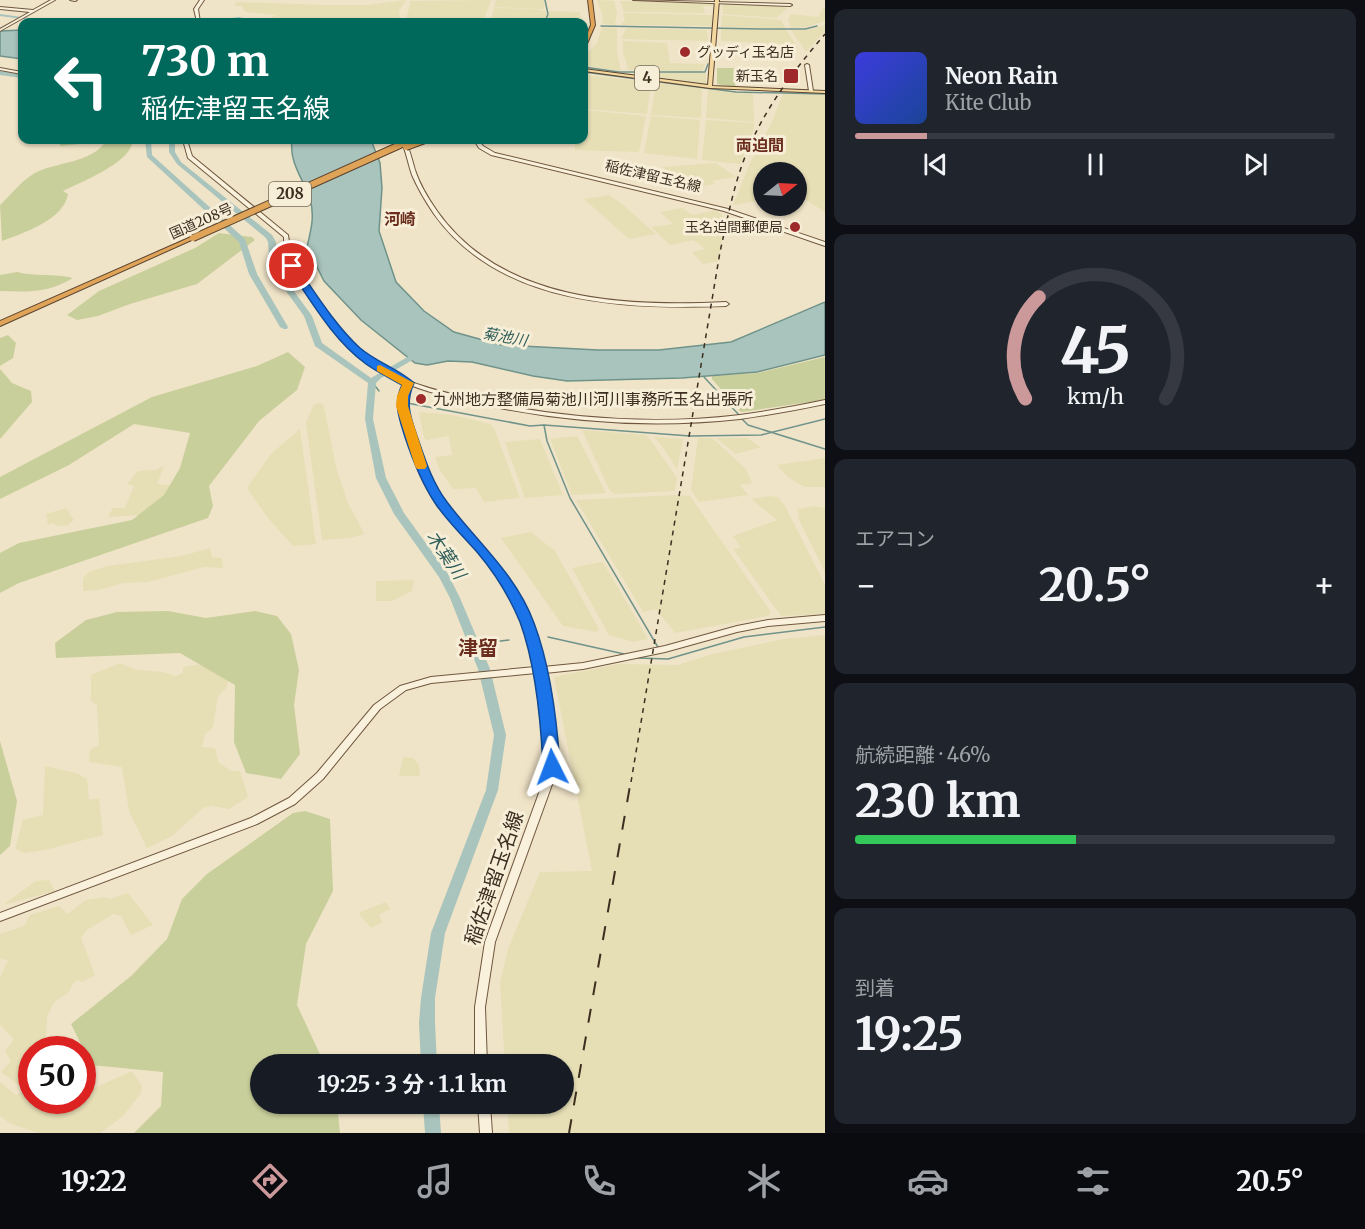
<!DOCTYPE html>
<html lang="ja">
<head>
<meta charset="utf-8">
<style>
	:root { --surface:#171b24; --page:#20242c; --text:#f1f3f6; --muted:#9ea1a6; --line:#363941; --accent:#cc999b }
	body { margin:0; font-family:Merriweather,"Noto Sans JP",serif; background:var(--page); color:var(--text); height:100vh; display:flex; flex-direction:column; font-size:22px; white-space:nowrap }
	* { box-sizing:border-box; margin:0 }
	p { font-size:20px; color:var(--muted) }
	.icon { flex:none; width:33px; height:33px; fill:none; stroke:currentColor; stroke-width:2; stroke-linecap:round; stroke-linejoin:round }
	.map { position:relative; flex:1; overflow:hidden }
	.sheet { display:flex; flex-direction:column; gap:9px; padding:9px; background:#0d0f14; width:540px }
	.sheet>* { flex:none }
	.top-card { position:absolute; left:18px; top:18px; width:570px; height:126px; border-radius:12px; box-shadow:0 2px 4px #0004; background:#00695c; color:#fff; overflow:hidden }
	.needle { width:39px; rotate:72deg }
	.buttons { position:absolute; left:753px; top:162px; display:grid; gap:12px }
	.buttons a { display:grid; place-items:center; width:54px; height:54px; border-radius:50%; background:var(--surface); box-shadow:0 2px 4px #0004; font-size:30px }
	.speed { position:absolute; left:18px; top:1036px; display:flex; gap:12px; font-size:30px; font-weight:700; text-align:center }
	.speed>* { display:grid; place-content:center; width:78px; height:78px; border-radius:50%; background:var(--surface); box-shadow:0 2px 4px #0004; line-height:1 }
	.speed .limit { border:9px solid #d22; background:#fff; color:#111 }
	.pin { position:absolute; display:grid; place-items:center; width:51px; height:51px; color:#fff; margin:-26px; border:3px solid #fff; border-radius:50%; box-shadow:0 2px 6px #0007 }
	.me { position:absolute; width:66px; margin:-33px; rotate:357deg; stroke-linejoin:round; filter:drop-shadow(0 0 4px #0008) }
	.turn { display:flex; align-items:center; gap:21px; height:126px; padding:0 24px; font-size:27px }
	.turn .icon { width:78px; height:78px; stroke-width:2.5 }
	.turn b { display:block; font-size:42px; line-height:51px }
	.big { font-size:45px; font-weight:700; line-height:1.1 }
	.sheet .tile { flex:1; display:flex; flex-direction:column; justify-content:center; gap:9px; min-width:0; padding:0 21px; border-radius:12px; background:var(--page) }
	.sheet .dial { align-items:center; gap:0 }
	.dial svg { height:156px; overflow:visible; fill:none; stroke:var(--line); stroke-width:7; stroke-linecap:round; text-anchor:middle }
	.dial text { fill:var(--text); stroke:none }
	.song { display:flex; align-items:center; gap:18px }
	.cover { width:72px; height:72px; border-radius:9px; background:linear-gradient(135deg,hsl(240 70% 55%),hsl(220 70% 35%)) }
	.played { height:6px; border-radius:3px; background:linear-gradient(90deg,var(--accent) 15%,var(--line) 15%) }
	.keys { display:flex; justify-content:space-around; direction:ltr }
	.heat { display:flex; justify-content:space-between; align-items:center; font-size:33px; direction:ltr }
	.charge { height:9px; border-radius:4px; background:linear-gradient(90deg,#34c759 46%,var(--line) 0) }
	.trip { position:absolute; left:250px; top:1054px; width:324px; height:60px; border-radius:30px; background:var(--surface); box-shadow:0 2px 4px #0004; font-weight:700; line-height:60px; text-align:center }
	.tabs { display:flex; height:96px; justify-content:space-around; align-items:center; background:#090b0e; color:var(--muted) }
	.tabs .icon { width:42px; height:42px }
	.tabs .on { color:var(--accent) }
	.tabs b { font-size:27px; color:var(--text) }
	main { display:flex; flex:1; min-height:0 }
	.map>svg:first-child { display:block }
	.farmland { fill:#e6deb5 }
	.green { fill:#c9cf9b }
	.water { fill:#a9c4bc; stroke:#6f938a; stroke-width:1.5 }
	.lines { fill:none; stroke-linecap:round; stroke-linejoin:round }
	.stream { stroke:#6f938a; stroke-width:1.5 }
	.river { fill:#a9c4bc; fill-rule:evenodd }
	.secondary-casing { stroke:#6f573f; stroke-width:2 }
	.primary-casing { stroke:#5b4430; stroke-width:2 }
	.highway-casing { stroke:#5b4430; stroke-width:2 }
	.secondary { fill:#faf1dc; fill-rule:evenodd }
	.primary { fill:#f3d9a0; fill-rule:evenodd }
	.highway { fill:#e0a458; fill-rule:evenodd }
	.rail-far1 { stroke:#3d2e20; stroke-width:1.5; stroke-dasharray:5 5; stroke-linecap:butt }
	.rail { stroke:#3d2e20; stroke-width:2; stroke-dasharray:14 14; stroke-linecap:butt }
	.highway-bridge-casing { stroke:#5b4430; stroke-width:8; stroke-linecap:butt }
	.highway-bridge { stroke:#e0a458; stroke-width:6 }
	.route { fill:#1a73e8; stroke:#114b97; stroke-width:1.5 }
	.slow { fill:#f59e0b }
	.poi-dot { fill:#9e2a2b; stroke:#f7eed8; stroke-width:2 }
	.labels { text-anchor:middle; stroke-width:6; stroke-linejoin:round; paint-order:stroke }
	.far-poi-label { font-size:14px; fill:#3d2e20; stroke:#f7eed8; text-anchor:end }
	.far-street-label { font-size:14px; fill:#3d2e20; stroke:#f7eed8 }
	.shield { fill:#f7eed8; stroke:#756857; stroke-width:1.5 }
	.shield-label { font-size:15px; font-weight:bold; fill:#3d2e20 }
	.far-water-label { font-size:15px; font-style:italic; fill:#2f5d5a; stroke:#f7eed8 }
	.far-quarter-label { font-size:16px; font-weight:bold; fill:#6b2e1e; stroke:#f7eed8 }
	.poi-label { font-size:16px; fill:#3d2e20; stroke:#f7eed8; text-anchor:start }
	.water-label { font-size:18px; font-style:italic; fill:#2f5d5a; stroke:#f7eed8 }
	.quarter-label { font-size:20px; font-weight:bold; fill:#6b2e1e; stroke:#f7eed8 }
	.near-street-label { font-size:20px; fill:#3d2e20; stroke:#f7eed8 }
</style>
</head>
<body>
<main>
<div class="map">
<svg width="825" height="1133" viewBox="0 0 825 1133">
	<rect width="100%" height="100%" fill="#f0e4c8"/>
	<g class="farmland">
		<polygon points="406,0 399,11 400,22 282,22 270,18 276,15 245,12 242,6 234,6 237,2 326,5 367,5"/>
		<polygon points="491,0 483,22 405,22 411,1"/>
		<polygon points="496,0 543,0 545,5 544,9 494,7"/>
		<polygon points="597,0 614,1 617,13 615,25 602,24 603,17"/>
		<polygon points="620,1 712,3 713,6 703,6 705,13 624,12"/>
		<polygon points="730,3 777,6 788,8 776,18 723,14 723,4"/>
		<polygon points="494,8 535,9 545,11 547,14 545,22 490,22"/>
		<polygon points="823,8 825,8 825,21 806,27 791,28 788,20 791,14 818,17"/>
		<polygon points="549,11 580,12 581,22 548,22"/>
		<polygon points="623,13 712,15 712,26 621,25 625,20"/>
		<polygon points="722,15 781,20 786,29 721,27"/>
		<polygon points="825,25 825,31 806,52 791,30 812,29"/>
		<polygon points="602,27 617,28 617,52 621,71 584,66 584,56 597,43"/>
		<polygon points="626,28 707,30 708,41 621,39"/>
		<polygon points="721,29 786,30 799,49 776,50 777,53 761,52 757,43 721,41"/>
		<polygon points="623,41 667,43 670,63 705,64 702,72 628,70 623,52"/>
		<polygon points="627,72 706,73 706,84 627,75"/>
		<polygon points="584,75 651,82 647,114 584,109"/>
		<polygon points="656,83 702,88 701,118 651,115"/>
		<polygon points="708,89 753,93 754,122 706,118"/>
		<polygon points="783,94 825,95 825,212 806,200 797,201 796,172 764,172 763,200 733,205 750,163 772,122"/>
		<polygon points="584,110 646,116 639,152 575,150 575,140 584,140"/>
		<polygon points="651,116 700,120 697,159 644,153"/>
		<polygon points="706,120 754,123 754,129 740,164 702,160"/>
		<polygon points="716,163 736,177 712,181 715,184 689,188 662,167"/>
		<polygon points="609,195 623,205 656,234 629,239 584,199"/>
		<polygon points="682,208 693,215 716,210 725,218 719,261 703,264 692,252 705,249 694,240 670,245 651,227 673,224 660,212"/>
		<polygon points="317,403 322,404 324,407 336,467 348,503 363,531 364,534 350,538 322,540 306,423 313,406"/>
		<polygon points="419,412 453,415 490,424 494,428 520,498 484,502 476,488 453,489 440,470 435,457 452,455 449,436 427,440 424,438"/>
		<polygon points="300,429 316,544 293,546 267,517 247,488 271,454"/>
		<polygon points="582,430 646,435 649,438 677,478 675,491 615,494 610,491"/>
		<polygon points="577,436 606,493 572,495 550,439"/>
		<polygon points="654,437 683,439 677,469 662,446"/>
		<polygon points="698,438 712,438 746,469 752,483 740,485 748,495 699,502 691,490"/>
		<polygon points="716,438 747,438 761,447 736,454"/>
		<polygon points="540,439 563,495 525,498 505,442"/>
		<polygon points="825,458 825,487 804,487 788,477 777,465"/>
		<polygon points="164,466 157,484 177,486 157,514 108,517 113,508 125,508 134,486 127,484 138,471 156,470"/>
		<polygon points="675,495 690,496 771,612 768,616 675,633 656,609 643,612 576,500"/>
		<polygon points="769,496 778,497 785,506 825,585 825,614 781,616 733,549 741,548 733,536 777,520 751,499"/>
		<polygon points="814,506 825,508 825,572 799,520 798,509"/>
		<polygon points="66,508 74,520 68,525 57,526 53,523 48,525 46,514"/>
		<polygon points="531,532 555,551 599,629 597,632 563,626 501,538"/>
		<polygon points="210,548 212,557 222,558 223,568 204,567 148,582 123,583 99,590 83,591 83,578 89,572 107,566 182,556"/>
		<polygon points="601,562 603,562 648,639 633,642 609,635 572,568"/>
		<polygon points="414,580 412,591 392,601 376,601 376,581"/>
		<polygon points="825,635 825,1133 509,1133 507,1104 564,1104 564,1065 505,1065 500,983 508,949 540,872 592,871 554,677 618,664 678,665 712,654 784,639"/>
		<polygon points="214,662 230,664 227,687 218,696 213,727 205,734 202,747 215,748 219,763 231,771 240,771 248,797 229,809 212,806 203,808 172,836 147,848 129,811 122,767 89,762 90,750 99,745 97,705 91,701 91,675 120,663 137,670 163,672 175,676 183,673 183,667"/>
		<polygon points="403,757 413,758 419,765 420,776 399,776"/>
		<polygon points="45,766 76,773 87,779 89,800 99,798 103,835 45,850 24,853 15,849 23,820 43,815"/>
		<polygon points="49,880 55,891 3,905 36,881"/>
		<polygon points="128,893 153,925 131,935 121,916 113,914 87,930 81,938 95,975 82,982 78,980 73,983 69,992 54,1002 47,1017 46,1038 50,1050 32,1050 31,1079 23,1088 1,1072 11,1061 5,1051 14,1039 0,1025 0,978 8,960 0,959 0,934 24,926 30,915 59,906 67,914 86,900 104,897 110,899"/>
		<polygon points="386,902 390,909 379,915 382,922 371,928 359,914 360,912"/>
		<polygon points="132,1071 142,1086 141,1093 123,1116 100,1133 39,1133 11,1124 0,1116 0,1082 16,1095 31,1088 32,1101 82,1101 83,1085 92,1089"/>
	</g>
	<g class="green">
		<polygon points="717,68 738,68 748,72 737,77 735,87 717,84"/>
		<path d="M56,140H127L132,144C127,164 81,182 63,191L68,194C64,220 23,233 2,241L0,205C11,195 22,180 35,173C56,162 92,163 106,141L61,146Z"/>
		<polygon points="219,233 252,237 255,240 197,284 130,304 98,316 77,320 67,315 99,291 195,248"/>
		<path d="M17,272C35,277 54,273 73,278C49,293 27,292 0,291V275Z"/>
		<polygon points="8,335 16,343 13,358 0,366 0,338"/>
		<polygon points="288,352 305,367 297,390 259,421 209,486 213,506 208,518 19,583 0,593 0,553 19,543 132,520 164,495 180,468 190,433 134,424 69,465 0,499 0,477 152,397 257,366"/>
		<polygon points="825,357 825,399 816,401 741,412 712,379 712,376 758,373"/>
		<polygon points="0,369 12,383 31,391 32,402 0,439"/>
		<polygon points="168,611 206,618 255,611 277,616 291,634 299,670 294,705 300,754 281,779 246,773 234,742 235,685 180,653 56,658 55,643 86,620 117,612"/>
		<polygon points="0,741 17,801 10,846 0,855"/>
		<polygon points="305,811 330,819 333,891 306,944 297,1005 325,1065 261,1065 261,1104 337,1104 340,1133 134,1133 161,1106 163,1072 91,1065 71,1024 131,976 167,939 182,899 207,874 293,813"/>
	</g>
	<g class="water">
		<polygon points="22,30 22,59 0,56 0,31"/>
		<path d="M292,140H371L380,163L382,188L379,231L396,282L424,311L454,332L501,345L598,350H659L731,342L825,302V355L757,372L682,378L567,381L533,376L472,362L448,361L427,365L415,363L361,320L324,281L307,247C311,230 315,216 310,199C303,178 289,163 292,140Z"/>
	</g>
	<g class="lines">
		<g class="stream">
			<polyline points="545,0 548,14 545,22"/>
			<polyline points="601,26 761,29 805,29 817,26"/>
			<polyline points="584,67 619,72 705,72 708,64"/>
			<polyline points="584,72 736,92 825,94"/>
			<polyline points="704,377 739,415"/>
			<polyline points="372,382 379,391"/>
			<polyline points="407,403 530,426 544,425 690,436 761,435 825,419"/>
			<polyline points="742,419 748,425 825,449"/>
			<polyline points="544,425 547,441 570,498 659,649"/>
			<polyline points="548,637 624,654"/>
			<polyline points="475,644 509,640"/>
			<polyline points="637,658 668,659 744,637 825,627"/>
		</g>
		<g class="river">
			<polygon points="0,14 51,21 53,22 44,22 0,16"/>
			<polygon points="239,17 259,22 253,22 239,19 201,22"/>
			<polygon points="0,71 22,74 22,78 0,75"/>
			<polygon points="145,140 151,140 152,155 245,239 257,274 288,327 287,329 284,329 280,327 249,274 239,242 147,157"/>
			<polygon points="169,140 175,140 175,152 181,162 272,235 276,242 278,269 312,316 322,343 371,378 418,351 421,351 425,353 381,378 376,383 373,419 386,478 404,513 448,574 460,598 490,669 506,735 498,790 445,933 435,998 435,1023 437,1065 421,1065 419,1023 421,998 431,933 486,790 494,735 478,669 450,598 439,577 394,514 376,478 365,419 368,383 315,346 304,316 270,269 268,242 266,238 177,164 169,152"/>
			<polygon points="423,1104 439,1104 441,1133 425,1133"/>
		</g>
		<g class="secondary-casing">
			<g id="secondary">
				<polygon points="51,0 55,0 0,31 0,29 30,12 0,9 0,7 33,10"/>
				<polygon points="70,0 77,0 75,1"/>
				<polygon points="200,0 204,0 198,9 200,22 197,22 194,9"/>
				<polygon points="633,0 790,4 792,5 790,6"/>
				<polygon points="807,64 809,65 813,91 811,92 809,91 805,65"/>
				<polygon points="0,68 22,72 22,74 0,70"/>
				<path d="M183,140H187L192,156L288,235C290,245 289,256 295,266C299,274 305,281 310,288C330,318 352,348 383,368C414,387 451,394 487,402C569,419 656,425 740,415C769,411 797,406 825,400V404C797,410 768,415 740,419C657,428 571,423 490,406C463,401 436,395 410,385C402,406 408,418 415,438C421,454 425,470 433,485C454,519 485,545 507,578C525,606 536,635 543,667L583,663L665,646L737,626L768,620L825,615V621L768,626L737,632L665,652L583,669L545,673C552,707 557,744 554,779L495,942L485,1007L487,1065H475V1007L485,942L544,779C548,744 543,708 536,673L431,683L406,690L380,709L323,779L295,804L257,824L0,921V913L251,818L289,798L317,773L374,705L400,686L431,677L535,667C529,637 519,609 502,582C479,547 446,520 426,484C418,470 414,455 409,441C402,418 395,407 405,383C356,362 333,331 304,288C297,278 288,267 285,255C284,249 284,243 284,237L188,158Z"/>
				<path d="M401,140H405C410,150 412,160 415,170C420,185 428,198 437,211C501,302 625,307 726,302L729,304L726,306C625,310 499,305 434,214C426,202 418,189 412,175C408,163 406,151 401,140Z"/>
				<polygon points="474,140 478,140 483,146 495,153 728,209 825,242 825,246 724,211 491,155 479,148"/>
				<polygon points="478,1104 490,1104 492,1133 480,1133"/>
			</g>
		</g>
		<g class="primary-casing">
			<polygon id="primary" points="715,0 719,0 712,86 825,91 825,93 710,88 584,71 584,69 708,85"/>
		</g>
		<g class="highway-casing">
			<g id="highway">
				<polygon points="588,0 592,0 595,25 586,46 584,47 584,42 591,25"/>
				<polygon points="191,237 196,238 0,326 0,321"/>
			</g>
		</g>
		<use href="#secondary" class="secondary"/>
		<use href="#primary" class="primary"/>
		<use href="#highway" class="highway"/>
		<path class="rail-far1" d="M631,782L720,252C728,216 735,178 750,145C768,104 796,68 825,34"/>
		<polyline class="rail" points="569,1133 631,780"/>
		<g class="highway-bridge-casing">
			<g id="highway-bridge">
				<polyline points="406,147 425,140"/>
				<polyline points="193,238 411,140"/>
			</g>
		</g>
		<use href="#highway-bridge" class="highway-bridge"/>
	</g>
	<path class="route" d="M288,264H295C315,292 334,324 360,348C376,362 399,369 414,383C405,403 410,416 417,436C425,459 432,482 447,502C477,542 516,574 534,623C551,668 557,720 560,767L557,771L552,773L546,771L543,767C541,723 535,663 520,622C510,598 494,572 477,552C463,536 447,521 435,503C421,482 413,461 405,437C399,418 393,403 402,385C390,378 377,372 366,364C332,339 310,299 287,266Z"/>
	<polygon class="slow" points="380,365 414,383 408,396 408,406 427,466 425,469 417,469 415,466 396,406 397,396 402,385 377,371 377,366"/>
	<g class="poi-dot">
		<circle cx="685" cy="52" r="6"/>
		<rect x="783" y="68" width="16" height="16" rx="3"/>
		<circle cx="795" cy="227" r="6"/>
		<circle cx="421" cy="399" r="6"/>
	</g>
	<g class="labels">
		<g class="far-poi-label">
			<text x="697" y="57" text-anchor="start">グッディ玉名店</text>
			<text x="778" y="81">新玉名</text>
			<text x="783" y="232">玉名迫間郵便局</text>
		</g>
		<g class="far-street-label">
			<text transform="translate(653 176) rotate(13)" y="5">稲佐津留玉名線</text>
			<text transform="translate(201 221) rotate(-24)" y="5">国道208号</text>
		</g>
		<g class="shield">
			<rect x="635" y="66" width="24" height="24" rx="4.5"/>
			<rect x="269" y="182" width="42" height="24" rx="4.5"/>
		</g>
		<g class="shield-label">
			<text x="647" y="83">4</text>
			<text x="290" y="199">208</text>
		</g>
		<g class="far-water-label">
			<text transform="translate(505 337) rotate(10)" y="5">菊池川</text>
		</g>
		<g class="far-quarter-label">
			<text x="760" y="151">両迫間</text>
			<text x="400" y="225">河崎</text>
		</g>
		<g class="poi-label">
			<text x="433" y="405">九州地方整備局菊池川河川事務所玉名出張所</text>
		</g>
		<g class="water-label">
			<text transform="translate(446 555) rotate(56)" y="6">木葉川</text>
		</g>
		<g class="quarter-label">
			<text x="478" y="655">津留</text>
		</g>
		<g class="near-street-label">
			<text transform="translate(494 878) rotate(-71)" y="7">稲佐津留玉名線</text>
		</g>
	</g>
</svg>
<div class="buttons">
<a><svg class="needle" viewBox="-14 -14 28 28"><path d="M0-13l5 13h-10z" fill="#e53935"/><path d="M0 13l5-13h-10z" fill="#9ea1a6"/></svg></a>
</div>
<div class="speed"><div class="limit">50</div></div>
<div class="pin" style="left:292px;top:266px;background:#d93025"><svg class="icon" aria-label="arrive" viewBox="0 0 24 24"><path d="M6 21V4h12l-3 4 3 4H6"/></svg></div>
<svg class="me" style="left:552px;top:767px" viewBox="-20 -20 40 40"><path d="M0-17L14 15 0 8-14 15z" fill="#1a73e8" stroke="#fff" stroke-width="4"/></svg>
<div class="trip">19:25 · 3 分 · 1.1 km</div>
<div class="top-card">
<div class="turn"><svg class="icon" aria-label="left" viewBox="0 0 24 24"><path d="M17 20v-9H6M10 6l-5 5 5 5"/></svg><div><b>730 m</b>稲佐津留玉名線</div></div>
</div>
</div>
<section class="sheet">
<div class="tile">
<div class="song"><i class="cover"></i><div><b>Neon Rain</b><p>Kite Club</p></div></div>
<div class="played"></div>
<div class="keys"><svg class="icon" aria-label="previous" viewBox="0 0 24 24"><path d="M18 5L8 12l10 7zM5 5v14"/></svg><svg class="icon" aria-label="pause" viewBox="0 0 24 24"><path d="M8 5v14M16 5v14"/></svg><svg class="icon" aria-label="next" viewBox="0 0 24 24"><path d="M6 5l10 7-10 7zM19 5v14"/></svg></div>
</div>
<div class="tile dial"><svg viewBox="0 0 100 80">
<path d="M14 69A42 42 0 1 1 86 69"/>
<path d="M14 69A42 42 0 0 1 21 17" stroke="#cc999b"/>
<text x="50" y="56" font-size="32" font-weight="700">45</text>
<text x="50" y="72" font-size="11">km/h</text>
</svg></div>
<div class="tile"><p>エアコン</p>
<div class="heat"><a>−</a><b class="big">20.5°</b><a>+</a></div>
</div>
<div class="tile"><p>航続距離 · 46%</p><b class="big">230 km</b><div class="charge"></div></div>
<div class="tile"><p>到着</p><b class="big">19:25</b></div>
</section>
</main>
<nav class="tabs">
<b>19:22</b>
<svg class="icon on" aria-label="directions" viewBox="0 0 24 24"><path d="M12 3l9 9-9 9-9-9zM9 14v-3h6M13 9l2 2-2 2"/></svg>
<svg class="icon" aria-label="music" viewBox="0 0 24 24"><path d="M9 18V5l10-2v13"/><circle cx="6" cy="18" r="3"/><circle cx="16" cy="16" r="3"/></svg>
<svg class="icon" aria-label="phone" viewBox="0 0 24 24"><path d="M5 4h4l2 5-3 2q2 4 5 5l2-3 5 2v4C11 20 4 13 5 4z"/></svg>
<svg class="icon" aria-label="climate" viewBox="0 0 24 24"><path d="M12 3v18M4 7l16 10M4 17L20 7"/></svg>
<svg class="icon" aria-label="car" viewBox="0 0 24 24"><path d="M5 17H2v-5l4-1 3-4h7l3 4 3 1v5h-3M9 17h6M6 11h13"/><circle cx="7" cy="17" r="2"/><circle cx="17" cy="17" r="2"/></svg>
<svg class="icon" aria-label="filters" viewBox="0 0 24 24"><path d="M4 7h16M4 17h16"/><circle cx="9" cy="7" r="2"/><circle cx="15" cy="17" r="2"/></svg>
<b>20.5°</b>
</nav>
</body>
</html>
